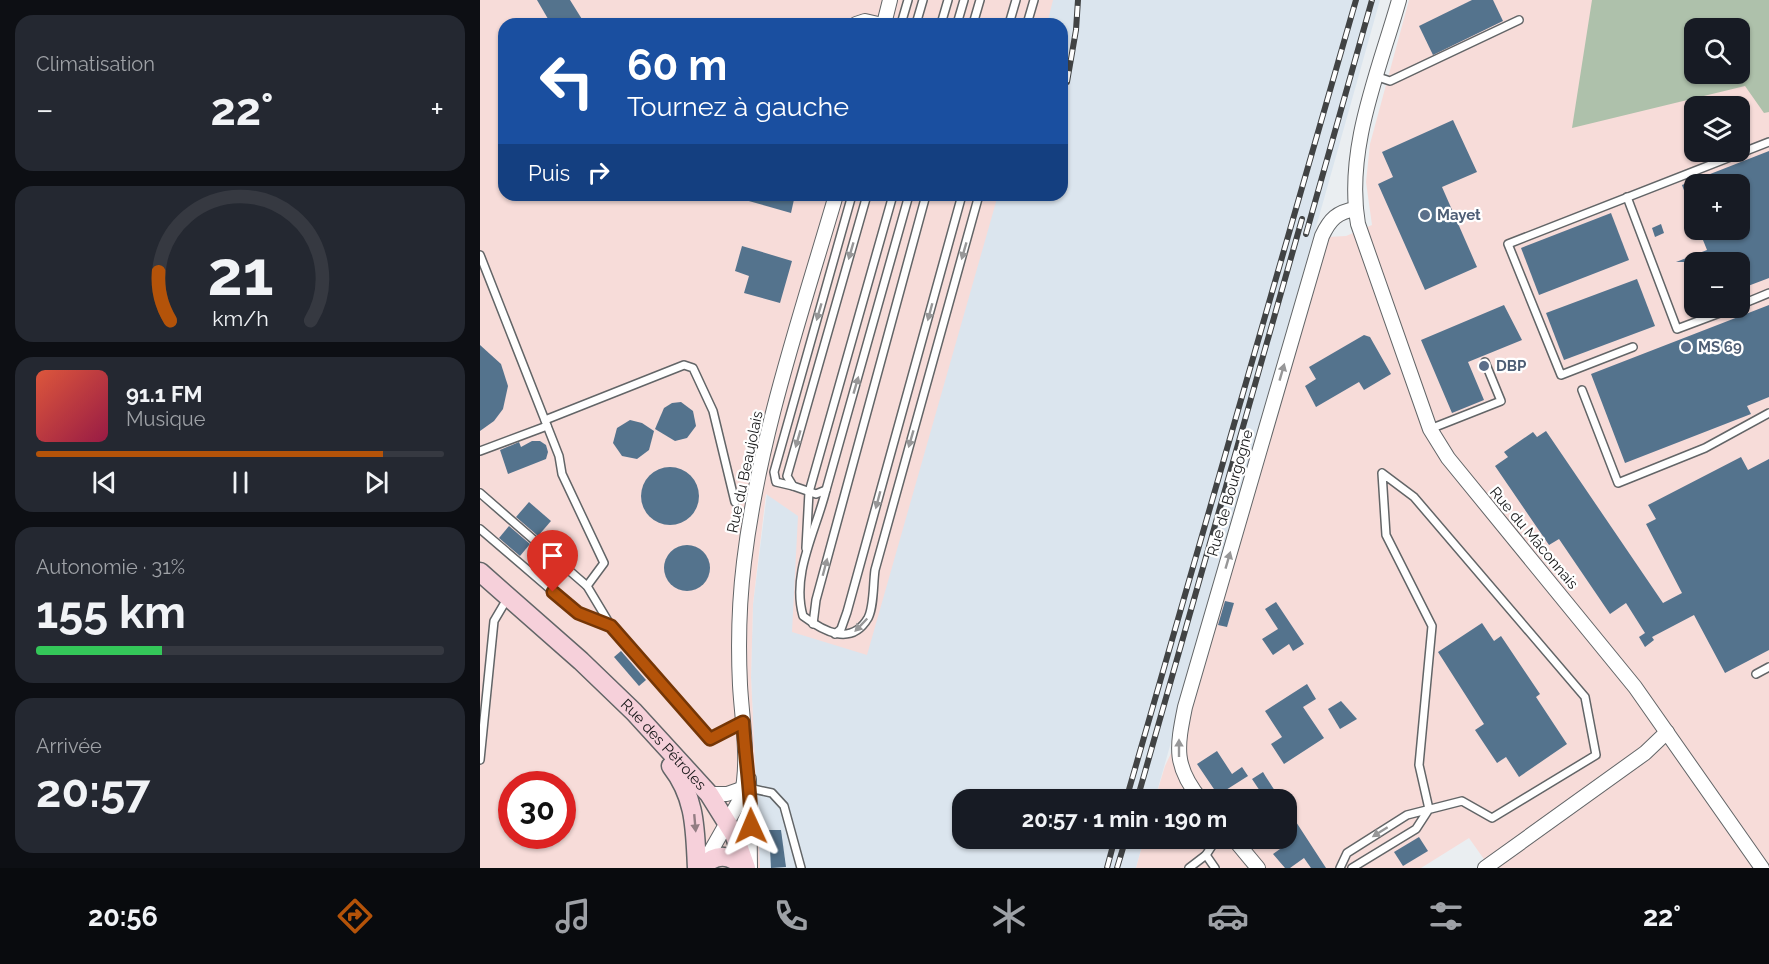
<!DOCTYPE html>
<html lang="fr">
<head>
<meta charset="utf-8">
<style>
	:root { --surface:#171b24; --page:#242831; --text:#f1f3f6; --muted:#9ea1a6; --line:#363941; --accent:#b45309 }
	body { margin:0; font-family:Raleway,sans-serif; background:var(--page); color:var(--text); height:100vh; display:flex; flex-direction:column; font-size:22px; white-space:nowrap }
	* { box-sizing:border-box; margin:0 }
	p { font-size:20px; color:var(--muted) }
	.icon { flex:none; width:33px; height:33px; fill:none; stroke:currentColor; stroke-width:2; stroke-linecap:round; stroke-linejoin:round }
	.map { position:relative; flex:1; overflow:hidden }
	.side { display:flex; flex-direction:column; gap:15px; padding:15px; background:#0d0f14; width:480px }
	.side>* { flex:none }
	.top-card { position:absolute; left:18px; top:18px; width:570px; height:183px; border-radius:18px; box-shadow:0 2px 4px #0004; background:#1a4fa0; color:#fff; overflow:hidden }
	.tools { position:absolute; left:1204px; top:18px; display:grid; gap:12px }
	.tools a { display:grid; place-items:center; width:66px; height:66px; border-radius:12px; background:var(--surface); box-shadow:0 2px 4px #0004; font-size:30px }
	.speed { position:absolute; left:18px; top:771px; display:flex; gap:12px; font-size:30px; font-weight:700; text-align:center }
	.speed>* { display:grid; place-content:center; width:78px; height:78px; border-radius:50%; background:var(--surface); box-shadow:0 2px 4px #0004; line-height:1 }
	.speed .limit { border:9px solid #d22; background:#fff; color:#111 }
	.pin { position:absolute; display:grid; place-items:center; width:51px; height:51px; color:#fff; margin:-62px -26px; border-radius:50% 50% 50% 0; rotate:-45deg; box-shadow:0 0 6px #0007 }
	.pin .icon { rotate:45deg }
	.me { position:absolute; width:66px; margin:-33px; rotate:359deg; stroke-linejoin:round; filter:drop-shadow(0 0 4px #0008) }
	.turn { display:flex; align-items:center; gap:21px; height:126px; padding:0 30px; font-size:27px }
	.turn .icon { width:78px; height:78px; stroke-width:2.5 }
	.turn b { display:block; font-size:42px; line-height:51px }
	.then { display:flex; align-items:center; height:57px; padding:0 30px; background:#0003; gap:12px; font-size:22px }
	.big { font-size:45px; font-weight:700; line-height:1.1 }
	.side .tile { flex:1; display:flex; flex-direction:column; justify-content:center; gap:9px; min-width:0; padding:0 21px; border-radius:18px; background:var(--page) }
	.side .dial { align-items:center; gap:0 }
	.dial svg { height:156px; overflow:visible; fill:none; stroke:var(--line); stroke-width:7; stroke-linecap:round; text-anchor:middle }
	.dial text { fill:var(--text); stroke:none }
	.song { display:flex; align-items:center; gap:18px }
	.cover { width:72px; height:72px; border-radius:9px; background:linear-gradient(135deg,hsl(10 70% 55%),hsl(340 70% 35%)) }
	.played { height:6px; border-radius:3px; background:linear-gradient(90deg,var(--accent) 85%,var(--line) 85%) }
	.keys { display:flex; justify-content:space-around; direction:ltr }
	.heat { display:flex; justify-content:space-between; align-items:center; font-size:33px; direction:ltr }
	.charge { height:9px; border-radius:4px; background:linear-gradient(90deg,#34c759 31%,var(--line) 0) }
	.trip { position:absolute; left:472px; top:789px; width:345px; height:60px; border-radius:18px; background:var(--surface); box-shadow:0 2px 4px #0004; font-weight:700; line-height:60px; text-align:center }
	.tab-bar { display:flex; height:96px; justify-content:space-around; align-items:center; background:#090b0e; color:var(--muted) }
	.tab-bar .icon { width:42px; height:42px }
	.tab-bar .current { color:var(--accent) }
	.tab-bar b { font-size:27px; color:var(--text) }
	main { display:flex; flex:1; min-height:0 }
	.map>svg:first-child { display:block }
	.built { fill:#dbe5ee }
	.industrial { fill:#f7dcd9; fill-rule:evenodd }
	.green { fill:#aec1ab; fill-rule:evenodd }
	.building { fill:#54738d }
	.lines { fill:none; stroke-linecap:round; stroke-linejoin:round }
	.lane-casing { stroke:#626567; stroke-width:10 }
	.street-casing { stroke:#626567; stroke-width:16 }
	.secondary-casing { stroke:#626567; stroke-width:21 }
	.lane { stroke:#fff; stroke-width:7 }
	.street { stroke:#fff; stroke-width:14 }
	.secondary { stroke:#f6d0da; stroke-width:18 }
	.rail-casing { stroke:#414344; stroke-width:6 }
	.rail { stroke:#fff; stroke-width:4; stroke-dasharray:11; stroke-linecap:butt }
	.oneway { fill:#979798 }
	.oneway2 { fill:#927d83 }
	.route-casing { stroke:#753606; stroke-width:15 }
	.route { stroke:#b45309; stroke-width:10 }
	.service-dot { fill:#5c6f8a; stroke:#fff; stroke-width:2 }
	.labels { text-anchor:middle; stroke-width:4.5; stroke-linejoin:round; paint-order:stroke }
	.service-label { font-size:15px; font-weight:bold; fill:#4e5e75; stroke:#fff; text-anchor:start }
	.street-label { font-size:15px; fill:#171819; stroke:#fff }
</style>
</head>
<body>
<main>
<section class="side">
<div class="tile"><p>Climatisation</p>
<div class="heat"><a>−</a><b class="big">22°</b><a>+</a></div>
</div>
<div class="tile dial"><svg viewBox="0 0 100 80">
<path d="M14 69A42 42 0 1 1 86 69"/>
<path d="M14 69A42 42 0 0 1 8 44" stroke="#b45309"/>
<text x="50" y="56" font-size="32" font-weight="700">21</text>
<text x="50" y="72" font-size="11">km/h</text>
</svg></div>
<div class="tile">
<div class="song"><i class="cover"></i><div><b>91.1 FM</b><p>Musique</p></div></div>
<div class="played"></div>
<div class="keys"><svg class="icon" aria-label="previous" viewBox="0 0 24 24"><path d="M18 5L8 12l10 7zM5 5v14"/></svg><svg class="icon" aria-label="pause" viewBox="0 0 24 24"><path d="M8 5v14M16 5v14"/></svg><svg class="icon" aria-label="next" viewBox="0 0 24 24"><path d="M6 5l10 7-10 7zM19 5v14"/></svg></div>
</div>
<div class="tile"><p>Autonomie · 31%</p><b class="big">155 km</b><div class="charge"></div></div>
<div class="tile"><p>Arrivée</p><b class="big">20:57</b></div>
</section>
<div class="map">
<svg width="1289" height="868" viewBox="0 0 1289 868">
	<rect width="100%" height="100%" fill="#eaeef1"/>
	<polygon class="built" points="421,0 900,0 675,799 483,800 483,838 664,839 656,868 280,868 271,677 273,604 287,493 366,195 582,195 582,24 414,24"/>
	<g class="industrial">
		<path d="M0,0H573L567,24H24V195H518L387,655L312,632L318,516L286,494L273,604L271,677L280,868H0ZM32,784H82V836H32Z"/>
		<path d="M929,0H1289V868H998L1006,862L989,838L941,868H656L664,839L807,838V800L675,799L685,766L711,711L848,237L866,236L892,225L886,182L890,144ZM1215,28H1260V74H1215ZM1215,106H1260V152H1215ZM1215,184H1260V230H1215ZM1215,262H1260V308H1215Z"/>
	</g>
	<path class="green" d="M1112,0H1289V112L1284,113L1265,86L1092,128ZM1215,28H1260V74H1215Z"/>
	<g class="building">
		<polygon points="57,0 90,0 105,24 71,24"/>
		<polygon points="992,0 1013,0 1023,21 953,55 939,26"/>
		<polygon points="973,120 997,172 962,187 997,267 945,290 898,184 913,177 902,152"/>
		<polygon points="1289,151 1289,278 1260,289 1260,262 1196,262 1227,250 1219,230 1260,230 1260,184 1215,184 1214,217 1202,185"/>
		<polygon points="258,195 315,195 311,213 258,198"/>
		<polygon points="1131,213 1149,260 1059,295 1041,248"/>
		<polygon points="1181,224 1184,233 1175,237 1172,228"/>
		<polygon points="262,246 312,261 300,303 264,293 269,276 255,271"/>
		<polygon points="1157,279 1175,326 1084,360 1066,313"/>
		<polygon points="1024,305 1042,340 988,362 1004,400 972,413 941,340"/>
		<polygon points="1289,305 1289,397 1267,406 1271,414 1145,463 1111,374"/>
		<polygon points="884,335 890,337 911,374 884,390 879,382 836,407 825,386 836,379 829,367"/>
		<polygon points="0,345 21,364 28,386 23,409 14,421 0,431"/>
		<polygon points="201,402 213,411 216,426 207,438 195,441 175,429 184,408 192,403"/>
		<polygon points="150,420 162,423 174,431 169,450 157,459 142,456 133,443 137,428"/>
		<polygon points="1066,431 1183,603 1202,593 1166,524 1176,519 1168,505 1261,457 1268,470 1289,459 1289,650 1245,673 1214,615 1172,637 1174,640 1165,647 1159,637 1165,633 1146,603 1130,614 1079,539 1069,545 1015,466 1028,457 1024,452 1053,432 1057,437"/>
		<polygon points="52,441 60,441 66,445 68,452 66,459 28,474 20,450 39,442 41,447"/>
		<circle cx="190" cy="496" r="29"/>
		<polygon points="49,502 71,521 58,536 36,517"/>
		<polygon points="29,526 50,544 40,556 19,538"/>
		<circle cx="207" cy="568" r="23"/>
		<polygon points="745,601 754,603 747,627 738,625"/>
		<polygon points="796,602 824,644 813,651 809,644 793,655 782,639 798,629 785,609"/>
		<polygon points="1002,623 1014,641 1021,636 1060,694 1056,697 1087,744 1039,777 1026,757 1017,763 995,730 1004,724 958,652"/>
		<polygon points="141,651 166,680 159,686 134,657"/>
		<polygon points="827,684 836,699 823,707 844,738 804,764 791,744 802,737 785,711"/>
		<polygon points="861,701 877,719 860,729 848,709"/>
		<polygon points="737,751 752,774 762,767 768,776 738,795 717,764"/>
		<polygon points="783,772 786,777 801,800 786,800 772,779"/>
		<polygon points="807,808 846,868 831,868 824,858 810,868 805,868 793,854 807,844"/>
		<polygon points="289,830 301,830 306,867 291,868"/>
		<polygon points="939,837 948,851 923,866 914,852"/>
	</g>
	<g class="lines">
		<g class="lane-casing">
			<g id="lane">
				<polyline points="421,24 428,0"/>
				<polyline points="436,24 443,0"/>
				<polyline points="461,24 468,0"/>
				<polyline points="477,24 484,0"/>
				<polyline points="493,24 500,0"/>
				<polyline points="529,24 536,0"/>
				<polyline points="547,24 554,0"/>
				<polyline points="898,77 910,81 1039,20"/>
				<polyline points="387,195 307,476 313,486 336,494 346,490 429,195"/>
				<polyline points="1147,197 1197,329 1253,308"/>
				<polyline points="0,255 79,456 82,474 124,563 107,586"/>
				<polyline points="1260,305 1289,293"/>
				<polyline points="1153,347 1081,375 1028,244 1289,142"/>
				<polyline points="1102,390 1138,483 1225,448 1289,413"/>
				<polyline points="65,420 204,365 213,368 233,411 255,502"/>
				<polyline points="950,429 1021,401 1005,362"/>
				<polyline points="0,451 67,426"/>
				<polyline points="313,486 296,482 294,472 372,195"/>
				<path d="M346,490C336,531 311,574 323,616C343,631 371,647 388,618C394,607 393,584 395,570L499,195"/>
				<polyline points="0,493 107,586 131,626"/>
				<polyline points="0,529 98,613 131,626 230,739 262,722"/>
				<polyline points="326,548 329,492 413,195"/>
				<polyline points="333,624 336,600 446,195"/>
				<polyline points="355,634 361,629 367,612 482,195"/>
				<polyline points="1276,674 1289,667"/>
				<polyline points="0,760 14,621 27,599"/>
				<polyline points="269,788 292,793 304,806 321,868"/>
				<polyline points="726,855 735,868"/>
				<polyline points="709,868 726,855 737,838"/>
				<polyline points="860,868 867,853 927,815 982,801 1012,818 1116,755 1105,697 934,497 902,473 906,535 952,626 939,765 949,809 936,829 872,868"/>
			</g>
		</g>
		<g class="street-casing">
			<g id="street">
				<path d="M919,0C899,71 865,149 878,224L950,429L968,458L1155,687L1282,868"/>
				<polyline points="376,24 385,21 398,24"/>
				<polyline points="404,24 410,0"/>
				<polyline points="269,779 270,868"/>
				<polyline points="229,794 247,794 264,788"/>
				<path d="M721,800C693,766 697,747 705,707L842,236C850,219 857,212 876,209"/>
				<polyline points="753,838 778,868"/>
				<path d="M223,865L261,798C270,761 262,722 260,685C258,644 259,603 264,562C279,437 321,315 356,195"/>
				<polyline points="1005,868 1165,753 1187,732"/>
			</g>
		</g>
		<g class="secondary-casing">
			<g id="secondary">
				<path id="s1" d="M0,572L101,661L154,712L229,794L254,834L266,868"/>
				<path d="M191,766C216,798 215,830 217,868"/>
				<path d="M221,868C235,853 250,853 264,868"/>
			</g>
		</g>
		<use href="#lane" class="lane"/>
		<use href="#street" class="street"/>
		<use href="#secondary" class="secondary"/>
		<g class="rail-casing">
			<g id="rail">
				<polyline points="587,82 596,30 598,0"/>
				<polyline points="826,234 892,0"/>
				<polyline points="646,800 876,0"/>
				<polyline points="657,800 822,219"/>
				<polyline points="627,868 635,838"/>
				<polyline points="637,868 646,838"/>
			</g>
		</g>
		<use href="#rail" class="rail"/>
	</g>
	<defs><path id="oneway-solid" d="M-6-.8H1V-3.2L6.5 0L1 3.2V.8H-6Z" transform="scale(1.5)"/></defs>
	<g class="oneway">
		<use href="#oneway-solid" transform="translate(371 251) rotate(106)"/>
		<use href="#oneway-solid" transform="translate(484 251) rotate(106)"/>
		<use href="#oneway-solid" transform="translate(339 312) rotate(106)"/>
		<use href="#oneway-solid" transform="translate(450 312) rotate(105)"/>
		<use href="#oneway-solid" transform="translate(802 372) rotate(-74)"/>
		<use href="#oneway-solid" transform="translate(376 385) rotate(-74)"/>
		<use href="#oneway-solid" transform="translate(318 439) rotate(106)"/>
		<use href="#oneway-solid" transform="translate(431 439) rotate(106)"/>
		<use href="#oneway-solid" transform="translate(398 500) rotate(105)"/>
		<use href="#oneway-solid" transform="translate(748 560) rotate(-74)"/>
		<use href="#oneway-solid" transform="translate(345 567) rotate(-75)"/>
		<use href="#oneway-solid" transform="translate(381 625) rotate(134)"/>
		<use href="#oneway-solid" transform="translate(699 748) rotate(-90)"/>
		<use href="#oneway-solid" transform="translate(900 832) rotate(148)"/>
	</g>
	<use class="oneway2" href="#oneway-solid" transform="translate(215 823) rotate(85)"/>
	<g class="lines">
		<g class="route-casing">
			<path id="route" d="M73,592L98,613L131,626L230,739L263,722C265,757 271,791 271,826"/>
		</g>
		<use href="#route" class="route"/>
	</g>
	<g class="service-dot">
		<circle cx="945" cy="215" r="6"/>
		<circle cx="1206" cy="347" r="6"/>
		<circle cx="1004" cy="366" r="6"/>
	</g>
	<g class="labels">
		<g class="service-label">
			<text x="957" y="220">Mayet</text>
			<text x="1218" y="352">MS 69</text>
			<text x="1016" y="371">DBP</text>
		</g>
		<g class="street-label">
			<text transform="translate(265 472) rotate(-78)" y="5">Rue du Beaujolais</text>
			<text transform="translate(750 493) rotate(-74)" y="5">Rue de Bourgogne</text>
			<text transform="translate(1054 538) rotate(50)" y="5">Rue du Mâconnais</text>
			<text dy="5" stroke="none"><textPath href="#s1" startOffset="252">Rue des Pétroles</textPath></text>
		</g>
	</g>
</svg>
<div class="tools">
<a><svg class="icon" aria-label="search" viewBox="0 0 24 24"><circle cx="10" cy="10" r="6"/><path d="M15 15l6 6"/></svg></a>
<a><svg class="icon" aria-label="layers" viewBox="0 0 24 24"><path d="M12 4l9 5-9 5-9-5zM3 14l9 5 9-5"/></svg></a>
<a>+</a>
<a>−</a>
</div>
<div class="speed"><div class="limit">30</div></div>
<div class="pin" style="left:73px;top:592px;background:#d93025"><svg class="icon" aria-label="arrive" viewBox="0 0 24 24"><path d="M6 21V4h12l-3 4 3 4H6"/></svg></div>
<svg class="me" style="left:271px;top:826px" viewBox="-20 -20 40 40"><path d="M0-17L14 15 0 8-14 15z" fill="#b45309" stroke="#fff" stroke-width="4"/></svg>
<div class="trip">20:57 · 1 min · 190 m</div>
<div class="top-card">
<div class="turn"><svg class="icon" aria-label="left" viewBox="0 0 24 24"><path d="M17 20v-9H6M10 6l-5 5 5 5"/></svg><div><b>60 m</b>Tournez à gauche</div></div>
<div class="then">Puis<svg class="icon" aria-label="right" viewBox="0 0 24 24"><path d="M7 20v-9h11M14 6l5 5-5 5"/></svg></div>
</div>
</div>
</main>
<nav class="tab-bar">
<b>20:56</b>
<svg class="icon current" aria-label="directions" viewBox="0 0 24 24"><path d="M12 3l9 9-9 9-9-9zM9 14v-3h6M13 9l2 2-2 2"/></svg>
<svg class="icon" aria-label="music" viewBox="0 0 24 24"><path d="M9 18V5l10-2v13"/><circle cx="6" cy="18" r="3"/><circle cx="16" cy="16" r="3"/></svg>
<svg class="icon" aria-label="phone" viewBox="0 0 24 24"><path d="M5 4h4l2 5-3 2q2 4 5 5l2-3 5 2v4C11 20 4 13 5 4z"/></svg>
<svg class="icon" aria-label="climate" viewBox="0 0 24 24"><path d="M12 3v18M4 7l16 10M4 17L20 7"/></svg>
<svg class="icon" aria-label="car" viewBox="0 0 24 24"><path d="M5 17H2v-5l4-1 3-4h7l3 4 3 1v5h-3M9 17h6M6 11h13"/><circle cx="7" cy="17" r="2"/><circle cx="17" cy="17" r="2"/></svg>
<svg class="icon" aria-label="filters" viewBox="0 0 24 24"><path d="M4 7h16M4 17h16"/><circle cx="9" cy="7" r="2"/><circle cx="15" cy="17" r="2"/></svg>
<b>22°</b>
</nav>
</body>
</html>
